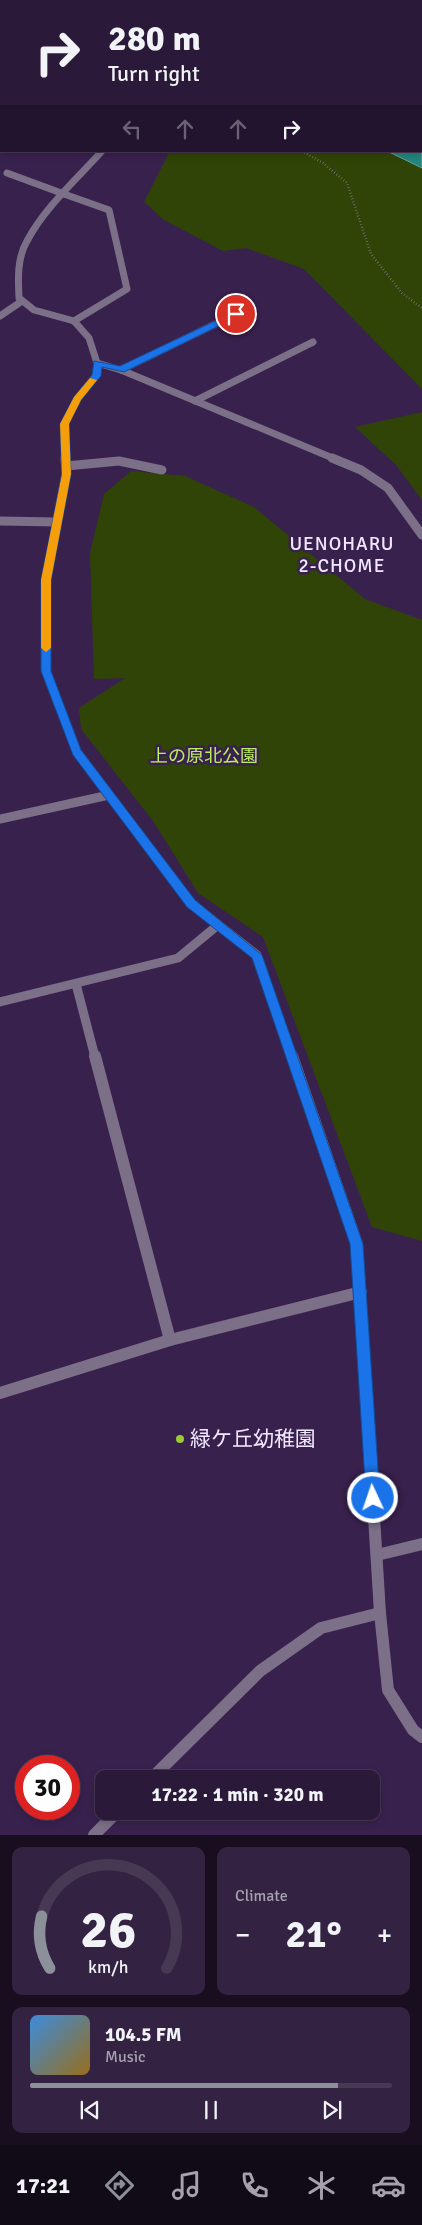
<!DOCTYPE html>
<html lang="en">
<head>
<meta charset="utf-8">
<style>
	:root { --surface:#2b193a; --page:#332242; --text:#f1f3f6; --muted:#a6a0af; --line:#473854; --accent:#8c9099 }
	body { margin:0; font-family:Signika,"Noto Sans JP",sans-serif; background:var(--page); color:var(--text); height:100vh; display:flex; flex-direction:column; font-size:19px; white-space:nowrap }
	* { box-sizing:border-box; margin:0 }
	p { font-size:16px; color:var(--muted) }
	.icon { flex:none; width:28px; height:28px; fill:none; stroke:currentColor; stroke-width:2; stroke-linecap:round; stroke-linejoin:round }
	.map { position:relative; height:1835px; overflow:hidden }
	.side { display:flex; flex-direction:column; gap:12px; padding:12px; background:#180e20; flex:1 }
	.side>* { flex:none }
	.guide { position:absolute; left:0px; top:0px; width:422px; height:152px; box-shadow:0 2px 8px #0003,0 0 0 1px var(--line); background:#2b193a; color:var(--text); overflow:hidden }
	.speed { position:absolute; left:15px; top:1755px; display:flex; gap:10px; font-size:25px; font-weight:700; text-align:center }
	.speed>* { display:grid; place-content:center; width:65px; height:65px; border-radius:50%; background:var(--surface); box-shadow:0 2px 8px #0003,0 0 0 1px var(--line); line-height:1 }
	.speed .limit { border:8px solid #d22; background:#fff; color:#111 }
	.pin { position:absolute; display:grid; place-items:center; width:42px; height:42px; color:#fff; margin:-21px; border:2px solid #fff; border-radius:50%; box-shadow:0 1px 5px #0007 }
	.me { position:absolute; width:55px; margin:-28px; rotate:357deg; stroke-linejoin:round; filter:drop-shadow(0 0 4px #0008) }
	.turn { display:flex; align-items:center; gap:18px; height:105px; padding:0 25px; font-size:22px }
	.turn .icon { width:65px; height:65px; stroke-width:2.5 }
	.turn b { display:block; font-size:35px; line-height:42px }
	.lanes { display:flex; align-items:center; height:48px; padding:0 25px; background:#0003; justify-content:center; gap:25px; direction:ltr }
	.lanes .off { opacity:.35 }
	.big { font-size:38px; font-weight:700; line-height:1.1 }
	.side .widget { flex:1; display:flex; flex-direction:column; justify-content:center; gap:8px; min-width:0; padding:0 18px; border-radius:10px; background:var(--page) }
	.side .dial { align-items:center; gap:0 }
	.dial svg { height:130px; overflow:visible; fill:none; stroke:var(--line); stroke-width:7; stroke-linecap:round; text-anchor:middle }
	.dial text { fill:var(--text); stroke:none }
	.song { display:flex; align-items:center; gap:15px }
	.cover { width:60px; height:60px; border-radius:8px; background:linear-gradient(135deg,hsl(210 70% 55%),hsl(40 70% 35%)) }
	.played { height:5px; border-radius:2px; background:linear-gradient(90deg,var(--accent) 85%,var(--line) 85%) }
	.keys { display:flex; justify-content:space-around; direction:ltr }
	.heat { display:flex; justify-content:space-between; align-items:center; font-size:28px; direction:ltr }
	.side .tiles { flex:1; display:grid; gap:12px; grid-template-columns:1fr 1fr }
	.widget:last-child { grid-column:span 2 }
	.trip { position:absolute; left:95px; top:1770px; width:285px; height:50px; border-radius:10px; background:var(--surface); box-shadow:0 2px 8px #0003,0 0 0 1px var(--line); font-weight:700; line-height:50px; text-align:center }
	.menu { display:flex; height:80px; justify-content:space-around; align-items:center; background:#110a17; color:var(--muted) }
	.menu .icon { width:35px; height:35px }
	.menu .selected { color:var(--accent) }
	.menu b { font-size:22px; color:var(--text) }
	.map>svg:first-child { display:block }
	.green { fill:#304407 }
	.water { fill:#23857c; stroke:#61a2a3 }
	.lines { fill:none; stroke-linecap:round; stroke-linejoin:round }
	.path { stroke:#9685a7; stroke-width:2.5; stroke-dasharray:0.5 2.5; stroke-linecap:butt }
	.lane-far2 { stroke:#7b7087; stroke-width:7 }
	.lane-far1 { stroke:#7b7087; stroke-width:9 }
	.lane { stroke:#7b7087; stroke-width:12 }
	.street-far2 { stroke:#7b7087; stroke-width:7 }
	.street-far1 { stroke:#7b7087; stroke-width:9 }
	.street { stroke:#7b7087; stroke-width:12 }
	.route { fill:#1a73e8; stroke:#114b97 }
	.slow { fill:#f59e0b }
	.poi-dot { fill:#9acb35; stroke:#39214e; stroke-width:2 }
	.labels { text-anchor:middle; stroke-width:5; stroke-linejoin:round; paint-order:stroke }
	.park-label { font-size:18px; fill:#bbed61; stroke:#39214e }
	.neighbourhood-label { font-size:19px; letter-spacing:1px; fill:#f2e7ff; stroke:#39214e }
	.near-poi-label { font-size:21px; fill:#f2e7ff; stroke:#39214e; text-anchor:start }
</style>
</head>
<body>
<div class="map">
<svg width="422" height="1835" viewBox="0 0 422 1835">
	<rect width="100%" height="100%" fill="#39214e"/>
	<g class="green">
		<polygon points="129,0 392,0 124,1"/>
		<polygon points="170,151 387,151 422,168 422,389 304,269 246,248 223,251 164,220 144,202"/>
		<polygon points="422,412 422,500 396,465 355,427"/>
		<polygon points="131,471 185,476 254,507 365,599 422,620 422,1241 372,1227 263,937 198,893 153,821 81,729 79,708 125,678 94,679 90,553 104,494"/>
	</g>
	<polygon class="water" points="392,0 422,0 422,168 387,151 421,151 421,1"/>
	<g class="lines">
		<g class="path">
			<polyline points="38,0 41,1"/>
			<polyline points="302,151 323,163 347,183 371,254 402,293 422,308"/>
		</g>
		<polyline class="lane-far2" points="64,194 109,210 127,289 74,321"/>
		<g class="lane-far1">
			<polyline points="361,470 388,488 422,535"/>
			<polyline points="0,521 56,522"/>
			<polyline points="0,819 109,795"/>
		</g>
		<polyline class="lane" points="377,1555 422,1544"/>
		<g class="street-far2">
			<polyline points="7,173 64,194"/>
			<polyline points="0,316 22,301"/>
			<polyline points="97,363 121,370 335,459"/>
			<polyline points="121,370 236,314"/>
			<polyline points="195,401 313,342"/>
			<path d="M65,459L64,424L77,399L96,376L97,363L89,338L74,321L34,310L19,298C18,279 17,258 27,241C45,207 77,179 102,151"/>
		</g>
		<g class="street-far1">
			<polyline points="65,458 66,474 46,580 46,671 77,752 191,903 257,955 292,1057"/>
			<polyline points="332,458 361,470"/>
			<polyline points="66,466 119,461 162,470"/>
			<polyline points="76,984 95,1057"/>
			<polyline points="0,1002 178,958 218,925"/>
		</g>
		<g class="street">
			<polyline points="95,1056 170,1340"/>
			<polyline points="292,1056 357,1244 380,1613 388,1690 413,1730 422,1737"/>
			<polyline points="0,1393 170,1340 361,1292"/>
			<polyline points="151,1779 260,1671 321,1628 380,1613"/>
			<polyline points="94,1835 118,1811"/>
		</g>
	</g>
	<polygon class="route" points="236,311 239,312 239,316 124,372 102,367 101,376 81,400 69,424 71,474 51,580 51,671 81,750 195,900 262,955 363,1244 380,1498 378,1503 373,1505 368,1503 366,1498 350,1244 252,958 187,907 73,755 41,671 41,580 62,474 60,424 74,397 92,375 94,361 120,366"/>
	<polygon class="slow" points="90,378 97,380 81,400 69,424 71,474 51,580 51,648 46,652 41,648 41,580 62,474 60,424 74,397"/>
	<circle class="poi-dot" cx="180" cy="1439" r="5"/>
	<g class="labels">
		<g class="park-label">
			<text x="204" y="762">上の原北公園</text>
		</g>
		<g class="neighbourhood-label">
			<text x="342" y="550">UENOHARU<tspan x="342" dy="22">2-CHOME</tspan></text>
		</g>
		<g class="near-poi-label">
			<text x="190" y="1446">緑ケ丘幼稚園</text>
		</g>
	</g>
</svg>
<div class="speed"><div class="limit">30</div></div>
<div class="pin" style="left:236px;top:314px;background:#d93025"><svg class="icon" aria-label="arrive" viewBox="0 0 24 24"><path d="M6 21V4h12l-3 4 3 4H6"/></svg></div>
<svg class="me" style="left:373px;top:1498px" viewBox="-20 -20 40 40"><circle r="17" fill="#1a73e8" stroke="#fff" stroke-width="3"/><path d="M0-11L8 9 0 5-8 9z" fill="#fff"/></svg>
<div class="trip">17:22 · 1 min · 320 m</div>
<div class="guide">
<div class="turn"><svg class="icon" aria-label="right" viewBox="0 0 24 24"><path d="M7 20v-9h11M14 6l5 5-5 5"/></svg><div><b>280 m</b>Turn right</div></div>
<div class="lanes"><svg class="icon off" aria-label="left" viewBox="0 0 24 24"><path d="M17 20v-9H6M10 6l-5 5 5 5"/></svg><svg class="icon off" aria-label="ahead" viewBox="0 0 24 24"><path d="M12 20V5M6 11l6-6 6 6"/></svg><svg class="icon off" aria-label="ahead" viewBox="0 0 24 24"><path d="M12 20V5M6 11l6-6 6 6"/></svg><svg class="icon" aria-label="right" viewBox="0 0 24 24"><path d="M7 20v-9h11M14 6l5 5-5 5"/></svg></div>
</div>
</div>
<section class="side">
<div class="tiles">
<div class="widget dial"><svg viewBox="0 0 100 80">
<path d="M14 69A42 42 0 1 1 86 69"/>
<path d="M14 69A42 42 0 0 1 9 37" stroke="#8c9099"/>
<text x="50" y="56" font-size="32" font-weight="700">26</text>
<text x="50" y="72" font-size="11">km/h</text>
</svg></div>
<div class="widget"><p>Climate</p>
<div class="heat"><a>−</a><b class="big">21°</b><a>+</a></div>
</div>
<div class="widget">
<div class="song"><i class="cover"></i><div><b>104.5 FM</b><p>Music</p></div></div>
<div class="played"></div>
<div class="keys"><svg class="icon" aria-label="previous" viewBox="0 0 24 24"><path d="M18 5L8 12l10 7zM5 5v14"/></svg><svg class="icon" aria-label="pause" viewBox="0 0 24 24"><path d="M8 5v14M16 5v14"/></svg><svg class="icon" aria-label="next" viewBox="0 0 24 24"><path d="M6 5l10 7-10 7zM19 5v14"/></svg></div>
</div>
</div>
</section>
<nav class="menu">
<b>17:21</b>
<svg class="icon selected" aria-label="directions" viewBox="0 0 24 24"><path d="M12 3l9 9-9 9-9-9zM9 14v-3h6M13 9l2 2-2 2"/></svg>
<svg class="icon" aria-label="music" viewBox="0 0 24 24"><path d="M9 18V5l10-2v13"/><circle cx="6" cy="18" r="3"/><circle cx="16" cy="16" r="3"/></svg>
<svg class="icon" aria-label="phone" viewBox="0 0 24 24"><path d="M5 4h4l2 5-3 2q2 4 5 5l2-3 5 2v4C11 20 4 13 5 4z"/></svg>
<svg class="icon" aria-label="climate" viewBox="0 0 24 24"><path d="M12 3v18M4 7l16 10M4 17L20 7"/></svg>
<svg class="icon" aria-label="car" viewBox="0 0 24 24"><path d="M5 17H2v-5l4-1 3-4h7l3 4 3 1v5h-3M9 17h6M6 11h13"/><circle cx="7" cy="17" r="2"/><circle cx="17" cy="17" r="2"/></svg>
</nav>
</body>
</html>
